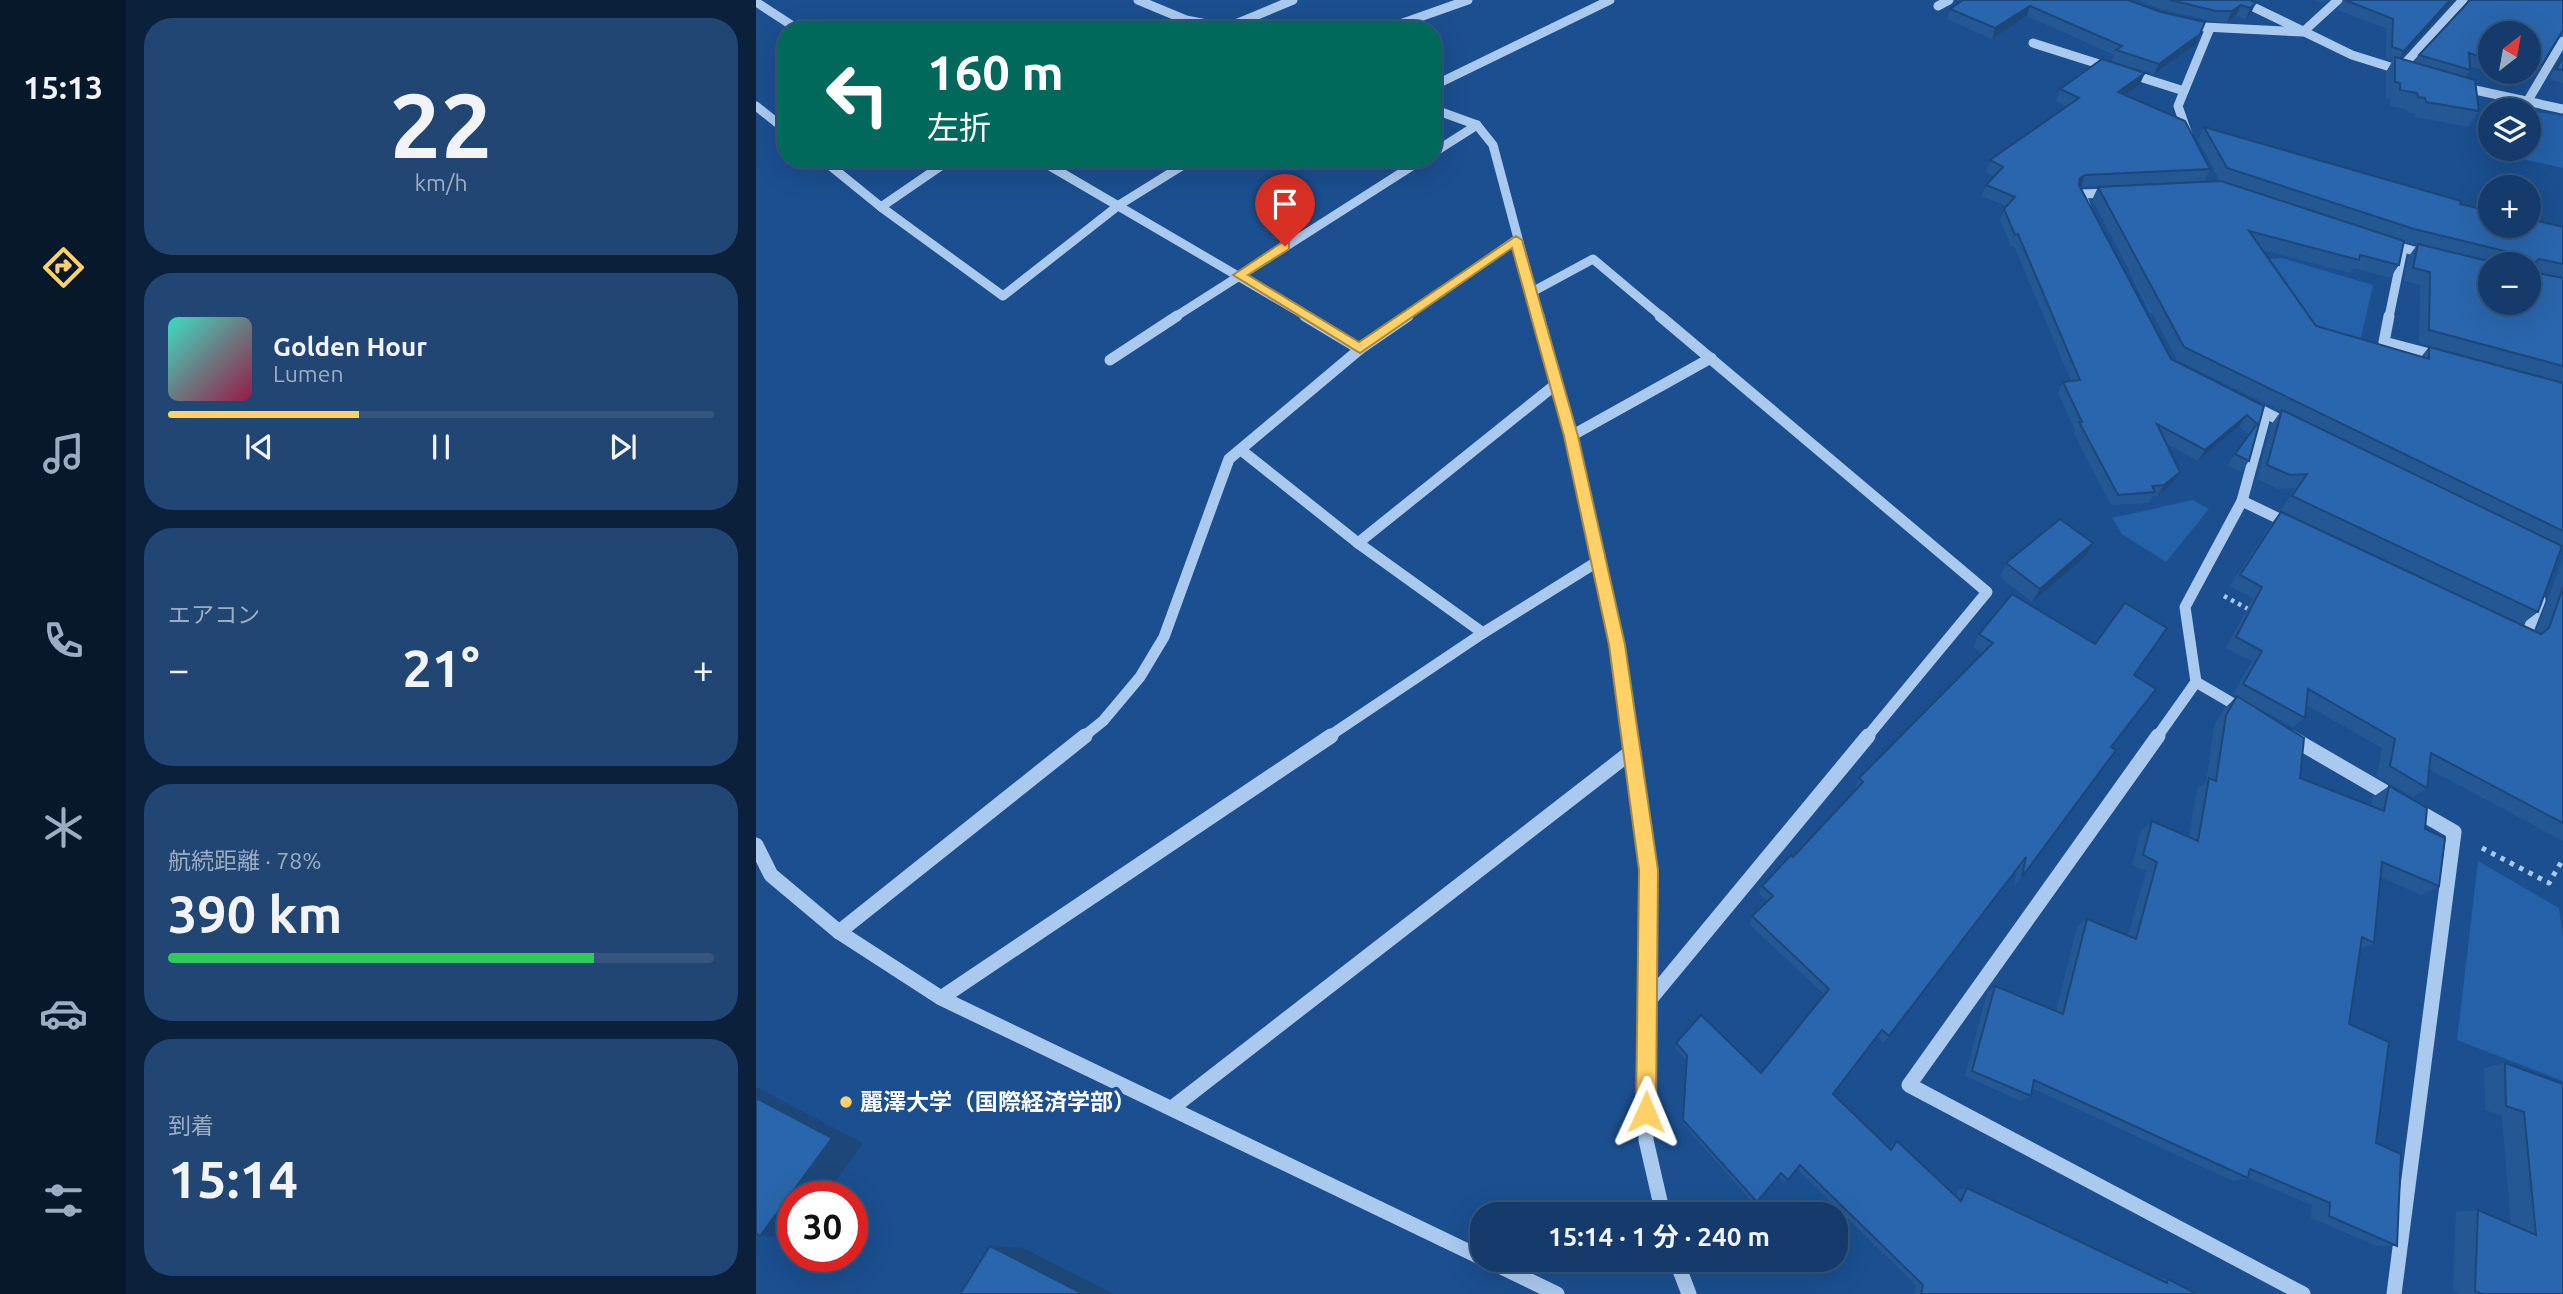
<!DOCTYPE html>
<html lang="ja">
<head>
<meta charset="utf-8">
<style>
	:root { --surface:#143b6b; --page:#214673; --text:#f1f3f6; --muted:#9dadc1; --line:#33557e; --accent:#ffd166 }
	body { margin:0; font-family:Ubuntu,"Noto Sans JP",sans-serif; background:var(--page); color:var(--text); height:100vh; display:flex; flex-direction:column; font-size:26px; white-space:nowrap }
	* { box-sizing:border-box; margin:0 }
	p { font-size:23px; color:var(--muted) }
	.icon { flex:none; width:38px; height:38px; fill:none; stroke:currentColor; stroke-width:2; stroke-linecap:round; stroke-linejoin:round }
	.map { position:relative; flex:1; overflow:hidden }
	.drawer { display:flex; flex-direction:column; gap:18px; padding:18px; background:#0b203b; width:630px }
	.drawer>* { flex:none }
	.banner { position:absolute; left:21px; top:21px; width:665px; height:147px; border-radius:28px; box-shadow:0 7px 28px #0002,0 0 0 2px var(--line); background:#00695c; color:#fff; overflow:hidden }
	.needle { width:46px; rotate:31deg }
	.tools { position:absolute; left:1722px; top:21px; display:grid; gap:14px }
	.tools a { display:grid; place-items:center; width:63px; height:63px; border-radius:50%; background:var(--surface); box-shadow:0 7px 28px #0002,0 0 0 2px var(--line); font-size:35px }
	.speed { position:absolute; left:21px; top:1181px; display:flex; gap:14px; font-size:35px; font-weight:700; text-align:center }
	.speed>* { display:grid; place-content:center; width:91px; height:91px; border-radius:50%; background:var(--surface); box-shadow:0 7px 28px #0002,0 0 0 2px var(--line); line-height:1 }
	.speed .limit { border:10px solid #d22; background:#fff; color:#111 }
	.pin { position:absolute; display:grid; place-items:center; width:60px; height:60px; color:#fff; margin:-72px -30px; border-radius:50% 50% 50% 0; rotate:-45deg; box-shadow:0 0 7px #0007 }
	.pin .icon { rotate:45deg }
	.me { position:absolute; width:77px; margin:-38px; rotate:1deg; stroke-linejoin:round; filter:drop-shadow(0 0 5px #0008) }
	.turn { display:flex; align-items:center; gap:24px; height:147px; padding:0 35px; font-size:32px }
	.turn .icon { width:91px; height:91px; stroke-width:2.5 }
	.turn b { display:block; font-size:49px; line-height:60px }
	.big { font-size:52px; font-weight:700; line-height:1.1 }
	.drawer .card { flex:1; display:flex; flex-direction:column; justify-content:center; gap:10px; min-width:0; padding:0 24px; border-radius:28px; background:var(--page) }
	.drawer .dial { align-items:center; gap:0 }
	.dial b { font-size:91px; line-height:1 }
	.song { display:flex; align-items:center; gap:21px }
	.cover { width:84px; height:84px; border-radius:10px; background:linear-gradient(135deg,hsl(170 70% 55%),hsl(340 70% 35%)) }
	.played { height:7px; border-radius:4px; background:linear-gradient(90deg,var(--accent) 35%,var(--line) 35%) }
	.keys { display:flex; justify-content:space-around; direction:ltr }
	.heat { display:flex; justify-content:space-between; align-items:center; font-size:38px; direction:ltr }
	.charge { height:10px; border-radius:5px; background:linear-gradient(90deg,#34c759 78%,var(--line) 0) }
	.trip { position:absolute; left:714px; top:1202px; width:378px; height:70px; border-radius:28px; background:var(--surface); box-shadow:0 7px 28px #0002,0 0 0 2px var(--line); font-weight:700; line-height:70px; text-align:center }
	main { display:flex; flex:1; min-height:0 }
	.dock { display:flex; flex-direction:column; width:126px; justify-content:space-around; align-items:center; background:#08182b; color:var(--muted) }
	.dock .icon { width:49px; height:49px }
	.dock .active { color:var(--accent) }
	.dock b { font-size:32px; color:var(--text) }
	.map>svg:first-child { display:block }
	.green { fill:#2461a8 }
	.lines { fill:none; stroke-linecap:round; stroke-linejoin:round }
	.path-far1 { stroke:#a9c9ee; stroke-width:4.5; stroke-dasharray:3.5 4.5; stroke-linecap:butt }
	.path { stroke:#a9c9ee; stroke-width:5; stroke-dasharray:4.5 6; stroke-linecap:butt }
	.minor-far2 { stroke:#a9c9ee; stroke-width:9 }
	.minor-far1 { stroke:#a9c9ee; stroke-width:11 }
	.minor { stroke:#a9c9ee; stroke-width:15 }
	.wall { fill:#245895; fill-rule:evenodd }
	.shaded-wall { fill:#1d4779 }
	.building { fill:#2a66ad; stroke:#1d4779; stroke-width:2; fill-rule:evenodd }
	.route { fill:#ffd166; stroke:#a68842; stroke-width:2 }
	.poi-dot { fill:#ffd166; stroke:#1b4f8f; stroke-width:2.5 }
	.labels { text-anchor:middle; stroke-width:7; stroke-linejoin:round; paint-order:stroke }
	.near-poi-label { font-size:23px; font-weight:bold; fill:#fff; stroke:#1b4f8f; text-anchor:start }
</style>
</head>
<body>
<main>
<nav class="dock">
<b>15:13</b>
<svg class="icon active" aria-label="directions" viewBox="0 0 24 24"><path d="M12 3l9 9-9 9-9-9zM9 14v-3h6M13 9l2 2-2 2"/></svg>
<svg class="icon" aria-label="music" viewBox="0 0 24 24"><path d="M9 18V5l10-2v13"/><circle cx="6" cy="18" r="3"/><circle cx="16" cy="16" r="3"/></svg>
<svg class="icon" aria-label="phone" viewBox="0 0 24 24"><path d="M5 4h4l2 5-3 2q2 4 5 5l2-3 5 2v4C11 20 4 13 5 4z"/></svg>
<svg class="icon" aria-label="climate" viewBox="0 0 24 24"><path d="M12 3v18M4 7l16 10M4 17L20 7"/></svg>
<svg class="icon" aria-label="car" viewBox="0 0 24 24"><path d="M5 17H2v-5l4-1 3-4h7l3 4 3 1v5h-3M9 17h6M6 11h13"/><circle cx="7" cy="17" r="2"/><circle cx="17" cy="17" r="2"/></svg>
<svg class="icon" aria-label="filters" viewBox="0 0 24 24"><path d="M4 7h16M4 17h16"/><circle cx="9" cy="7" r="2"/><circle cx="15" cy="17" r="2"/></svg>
</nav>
<section class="drawer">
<div class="card dial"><b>22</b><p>km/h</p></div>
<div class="card">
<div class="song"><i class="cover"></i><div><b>Golden Hour</b><p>Lumen</p></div></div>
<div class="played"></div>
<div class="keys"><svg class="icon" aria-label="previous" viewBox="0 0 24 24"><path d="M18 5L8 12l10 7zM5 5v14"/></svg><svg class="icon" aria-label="pause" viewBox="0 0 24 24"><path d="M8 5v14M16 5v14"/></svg><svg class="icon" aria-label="next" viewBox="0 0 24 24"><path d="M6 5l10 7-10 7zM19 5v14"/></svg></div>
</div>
<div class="card"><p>エアコン</p>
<div class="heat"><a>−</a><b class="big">21°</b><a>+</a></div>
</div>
<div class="card"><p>航続距離 · 78%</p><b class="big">390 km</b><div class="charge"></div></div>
<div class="card"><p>到着</p><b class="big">15:14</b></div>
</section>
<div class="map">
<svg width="1807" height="1294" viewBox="0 0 1807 1294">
	<rect width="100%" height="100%" fill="#1b4f8f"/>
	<g class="green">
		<polygon points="1773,111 1807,116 1807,168 1762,158 1761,149 1773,149"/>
		<polygon points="1526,258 1617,285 1604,342 1556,339 1530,301 1394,313 1373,271"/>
		<polygon points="1437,500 1453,509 1410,562 1366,534 1356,518"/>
		<polygon points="1722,861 1803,908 1807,937 1807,1081 1701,1040"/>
	</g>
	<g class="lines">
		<polyline class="path-far1" points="1468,596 1494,610"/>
		<polyline class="path" points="1726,848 1793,883 1807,859"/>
		<g class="minor-far2">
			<polyline points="382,0 430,20 482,30"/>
			<polyline points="1483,0 1596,55 1647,71"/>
			<polyline points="0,2 43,30"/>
			<polyline points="1182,6 1193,0"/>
			<polyline points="1448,27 1547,32 1582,0"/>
			<polyline points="470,28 537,0"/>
			<polyline points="409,30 425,19"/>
			<polyline points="627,30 712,0"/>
			<polyline points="1277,43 1428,91"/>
			<polyline points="1643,70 1707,0"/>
			<polyline points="677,86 854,0"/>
			<polyline points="1705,87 1807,109"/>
			<polyline points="1771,102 1807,41"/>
			<polyline points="0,106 30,130"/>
			<polyline points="677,109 721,125 737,145 783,317"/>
			<polyline points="1432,135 1422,106 1454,28"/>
			<polyline points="677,153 721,125"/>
			<polyline points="66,159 125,207 247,296 363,205 437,159"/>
			<polyline points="282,159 552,317"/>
			<polyline points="1330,205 1325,194 1354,193"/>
			<polyline points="125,207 195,159"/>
			<polyline points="1633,244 1673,255"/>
			<polyline points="776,292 837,259 906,317"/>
			<polyline points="419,317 667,159"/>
			<polyline points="649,317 760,240"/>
			<polyline points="1633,317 1647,249"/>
		</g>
		<g class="minor-far1">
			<polyline points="549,316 604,349"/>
			<path d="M783,316C820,455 854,594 874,737"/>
			<polyline points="904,316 1231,592 1111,737"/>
			<polyline points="1633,316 1628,342 1685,357"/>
			<polyline points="354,360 421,316"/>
			<polyline points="1494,405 1534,425"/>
			<polyline points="1510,413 1486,501 1534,524"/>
			<polyline points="815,436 955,358"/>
			<polyline points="485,450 602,543 727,633"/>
			<polyline points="602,543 799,385"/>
			<polyline points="1765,634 1770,636 1784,600"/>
			<polyline points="1440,682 1488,710"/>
			<polyline points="327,737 347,721 384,677 408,637 473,459 604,349 652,316"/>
			<polyline points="572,737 727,633 844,560"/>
			<polyline points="1401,737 1440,682 1429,607 1486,501"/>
		</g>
		<g class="minor">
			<polyline points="873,736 892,871 890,1140 907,1214"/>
			<polyline points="1402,736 1153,1085 1547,1294"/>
			<polyline points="1534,737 1639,798"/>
			<polyline points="0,845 15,875 83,932 185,998 726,1258"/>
			<polyline points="83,932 329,736"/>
			<polyline points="185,998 575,736"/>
			<polyline points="891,1003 1112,736"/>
			<polyline points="416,1108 875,752"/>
			<polyline points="731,1260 801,1294"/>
			<polyline points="920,1260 933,1294"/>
			<polyline points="1638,1294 1698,832 1658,809"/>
		</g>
	</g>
	<g class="wall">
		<polygon points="1372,0 1440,44 1398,74 1356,61 1358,55 1271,16 1236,39 1191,19 1194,9"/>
		<polygon points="1381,0 1494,0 1495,13 1490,19 1480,16 1471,22 1455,21 1405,9"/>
		<polygon points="1558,0 1573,0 1567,4"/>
		<path d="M1587,0H1698L1644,58L1658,62L1663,55L1713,0H1807V36L1803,37L1786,65L1778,76L1764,72L1759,78L1745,74L1743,76L1714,66V70L1710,77L1719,80L1723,111L1712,127L1659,117V114L1652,112L1651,109L1634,106V99L1630,98V72L1637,60L1630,58L1631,29L1582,10ZM1734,33H1773V72H1734Z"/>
		<polygon points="1807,55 1807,83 1793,79"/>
		<polygon points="1384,84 1369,95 1454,169 1448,181 1324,187 1415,359 1508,406 1493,461 1485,472 1471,465 1493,435 1483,426 1442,461 1411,444 1417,483 1401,496 1397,496 1392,503 1355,505 1318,434 1319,430 1302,393 1307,382 1315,381 1258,246 1255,246 1244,220 1248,209 1250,206 1226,196 1230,185 1238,176 1230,172 1234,160 1311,107 1300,101 1304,89"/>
		<polygon points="1448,127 1704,204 1807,227 1807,382 1663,343 1664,285 1648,281 1652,257 1661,245 1648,242 1643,265 1634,278 1598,268 1594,273 1506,250 1560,326 1665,357 1673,347 1807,383 1807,553 1805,550 1782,612 1765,625 1780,631 1807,558 1807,841 1673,769 1671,788 1657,797 1621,776 1626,748 1550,705 1549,718 1537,727 1477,694 1496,661 1470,648 1497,598 1474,586 1515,524 1525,512 1750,617 1525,510 1539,488 1522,489 1501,479 1515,425 1525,411 1421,360 1336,200 1342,187 1464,181 1442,140"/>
		<polygon points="1337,543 1329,557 1276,602 1244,577 1250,563"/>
		<polygon points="1223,634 1378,675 1355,747 1266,877 1258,886 1261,869 1133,1036 1127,1042 1121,1036 1077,1094 1133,1148 1135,1145 1141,1141 1200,1197 1202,1190 1211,1188 1400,1278 1412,1279 1441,1294 1158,1294 1160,1285 1041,1169 1028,1182 1022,1176 998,1204 927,1124 930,1060 920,1049 920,1043 1005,1073 1069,995 994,925 996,916 1011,901 1003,894 1006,886 1037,857 1100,790 1099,789 1103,778 1227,653 1217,647"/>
		<polygon points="1481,696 1544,778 1615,806 1617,797 1633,786 1669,829 1683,886 1665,895 1624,877 1618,943 1604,949 1593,1024 1641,1246 1621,1246 1555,1218 1556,1205 1492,1178 1477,1181 1276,1088 1275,1096 1265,1101 1209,1076 1231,993 1239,986 1300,1011 1321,927 1331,919 1372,936 1390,871 1376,865 1385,831 1396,821 1433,837 1441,789 1450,782 1458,726 1469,708"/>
		<polygon points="1749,1063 1807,1084 1807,1294 1704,1294 1697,1291 1700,1212 1722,1210 1755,1225 1746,1116 1729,1110 1728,1068"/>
	</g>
	<g class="shaded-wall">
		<polygon points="1694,0 1698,0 1642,61 1648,51"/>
		<polygon points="1500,3 1495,13 1490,19 1494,8"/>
		<polygon points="1485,5 1480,16 1471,22 1476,11"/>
		<polygon points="1274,6 1271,16 1236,39 1239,28"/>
		<polygon points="1444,34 1440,44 1398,74 1403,64"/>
		<polygon points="1389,73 1384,84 1357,104 1362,92"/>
		<polygon points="1329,175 1325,187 1319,190 1324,178"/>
		<polygon points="1491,415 1483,426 1442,461 1449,450"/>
		<polygon points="1424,472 1417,483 1401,496 1408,485"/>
		<polygon points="1337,543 1329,557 1276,602 1284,589"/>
		<polygon points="0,1087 107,1143 68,1197 37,1197 37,1237 4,1236"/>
		<polygon points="234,1246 267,1248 358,1294 327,1294"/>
	</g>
	<g class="building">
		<polygon points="1207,0 1372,0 1405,12 1449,22 1444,34 1403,64 1360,50 1366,46 1274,6 1239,28 1194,9"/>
		<polygon points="1414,0 1494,0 1500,3 1494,8 1485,5 1476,11 1460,11"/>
		<polygon points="1589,0 1694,0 1648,51 1636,47 1637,19"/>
		<polygon points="1714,0 1807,0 1807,30 1786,65 1773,62 1773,33 1734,33 1734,60 1713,53 1714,70 1663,55"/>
		<polygon points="1639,57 1719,80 1723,111 1670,102 1669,98 1662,97 1661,93 1644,90 1644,83 1639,82"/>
		<polygon points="1807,57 1807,70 1800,69"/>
		<polygon points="1346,59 1389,73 1362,92 1429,121 1454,169 1329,175 1324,178 1323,185 1415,359 1508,406 1493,461 1479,454 1501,424 1491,415 1449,450 1401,424 1424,472 1408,485 1396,486 1399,492 1362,495 1323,422 1326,422 1307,382 1324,380 1262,234 1259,235 1248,209 1259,197 1230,185 1247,167 1234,160 1323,98 1304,89"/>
		<path d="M1448,127L1705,201L1704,204L1734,211V226H1773V219L1807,227V264L1783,259L1777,265L1782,273L1807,278V366L1673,330L1674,272L1657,268L1662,244L1744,264L1751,259L1749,251L1658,229L1471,168ZM1734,264H1773V303H1734Z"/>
		<polygon points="1465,181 1648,241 1643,265 1604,255 1603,260 1493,231 1560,326 1673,359 1673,347 1807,383 1807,531 1428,347 1342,187"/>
		<polygon points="1526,410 1806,546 1782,612 1536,496 1551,474 1534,475 1511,465"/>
		<polygon points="1525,512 1785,634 1793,628 1807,587 1807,823 1675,753 1671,788 1634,766 1639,739 1552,689 1549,718 1487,684 1506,651 1480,637 1506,587 1484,575"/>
		<polygon points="1304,519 1337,543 1284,589 1250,563"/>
		<polygon points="1256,594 1339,644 1369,603 1411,628 1378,675 1400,689 1355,747 1360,750 1266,877 1270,857 1133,1036 1126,1030 1077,1094 1135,1150 1141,1141 1205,1201 1211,1188 1411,1283 1412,1279 1441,1294 1165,1294 1167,1285 1044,1165 1032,1180 1025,1173 1001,1202 927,1120 931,1055 920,1043 945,1015 1005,1073 1073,989 996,916 1017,896 1006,886 1035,855 1037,857 1107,782 1103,778 1237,643 1223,634"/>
		<polygon points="1481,696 1548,738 1544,778 1628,811 1633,786 1671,808 1669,829 1689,838 1683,886 1626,862 1618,943 1606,937 1593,1024 1633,1042 1620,1143 1645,1154 1641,1246 1573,1216 1574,1203 1494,1169 1492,1178 1278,1080 1275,1096 1216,1071 1239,986 1307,1014 1331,919 1380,939 1401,862 1387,855 1396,821 1442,841 1453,778 1460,781 1470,715"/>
		<polygon points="1749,1063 1807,1084 1807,1294 1726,1294 1719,1291 1722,1210 1780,1235 1768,1112 1750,1106"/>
		<polygon points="0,1098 76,1138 4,1236 0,1233"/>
		<polygon points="234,1246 327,1294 204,1294"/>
	</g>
	<polygon class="route" points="760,236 766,240 822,436 869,645 902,870 900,1112 897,1120 890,1123 883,1120 880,1112 883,870 853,645 808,436 756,248 604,353 477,275 525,243 533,243 533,249 492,275 603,342"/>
	<circle class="poi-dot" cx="90" cy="1102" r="7"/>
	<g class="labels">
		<g class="near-poi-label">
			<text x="104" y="1110">麗澤大学（国際経済学部）</text>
		</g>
	</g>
</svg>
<div class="tools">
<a><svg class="needle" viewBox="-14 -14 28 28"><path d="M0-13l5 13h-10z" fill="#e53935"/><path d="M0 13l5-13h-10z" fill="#9dadc1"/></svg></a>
<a><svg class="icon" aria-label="layers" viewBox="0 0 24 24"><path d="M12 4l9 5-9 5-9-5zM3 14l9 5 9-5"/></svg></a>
<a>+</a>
<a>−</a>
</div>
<div class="speed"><div class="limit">30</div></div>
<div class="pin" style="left:529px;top:246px;background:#d93025"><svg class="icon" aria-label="arrive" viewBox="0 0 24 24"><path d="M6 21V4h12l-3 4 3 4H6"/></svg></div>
<svg class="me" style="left:890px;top:1112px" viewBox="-20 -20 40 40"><path d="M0-17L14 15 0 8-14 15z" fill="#ffd166" stroke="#fff" stroke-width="4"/></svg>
<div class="trip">15:14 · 1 分 · 240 m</div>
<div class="banner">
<div class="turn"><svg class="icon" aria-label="left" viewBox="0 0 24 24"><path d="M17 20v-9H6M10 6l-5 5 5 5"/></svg><div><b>160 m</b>左折</div></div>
</div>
</div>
</main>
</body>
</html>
